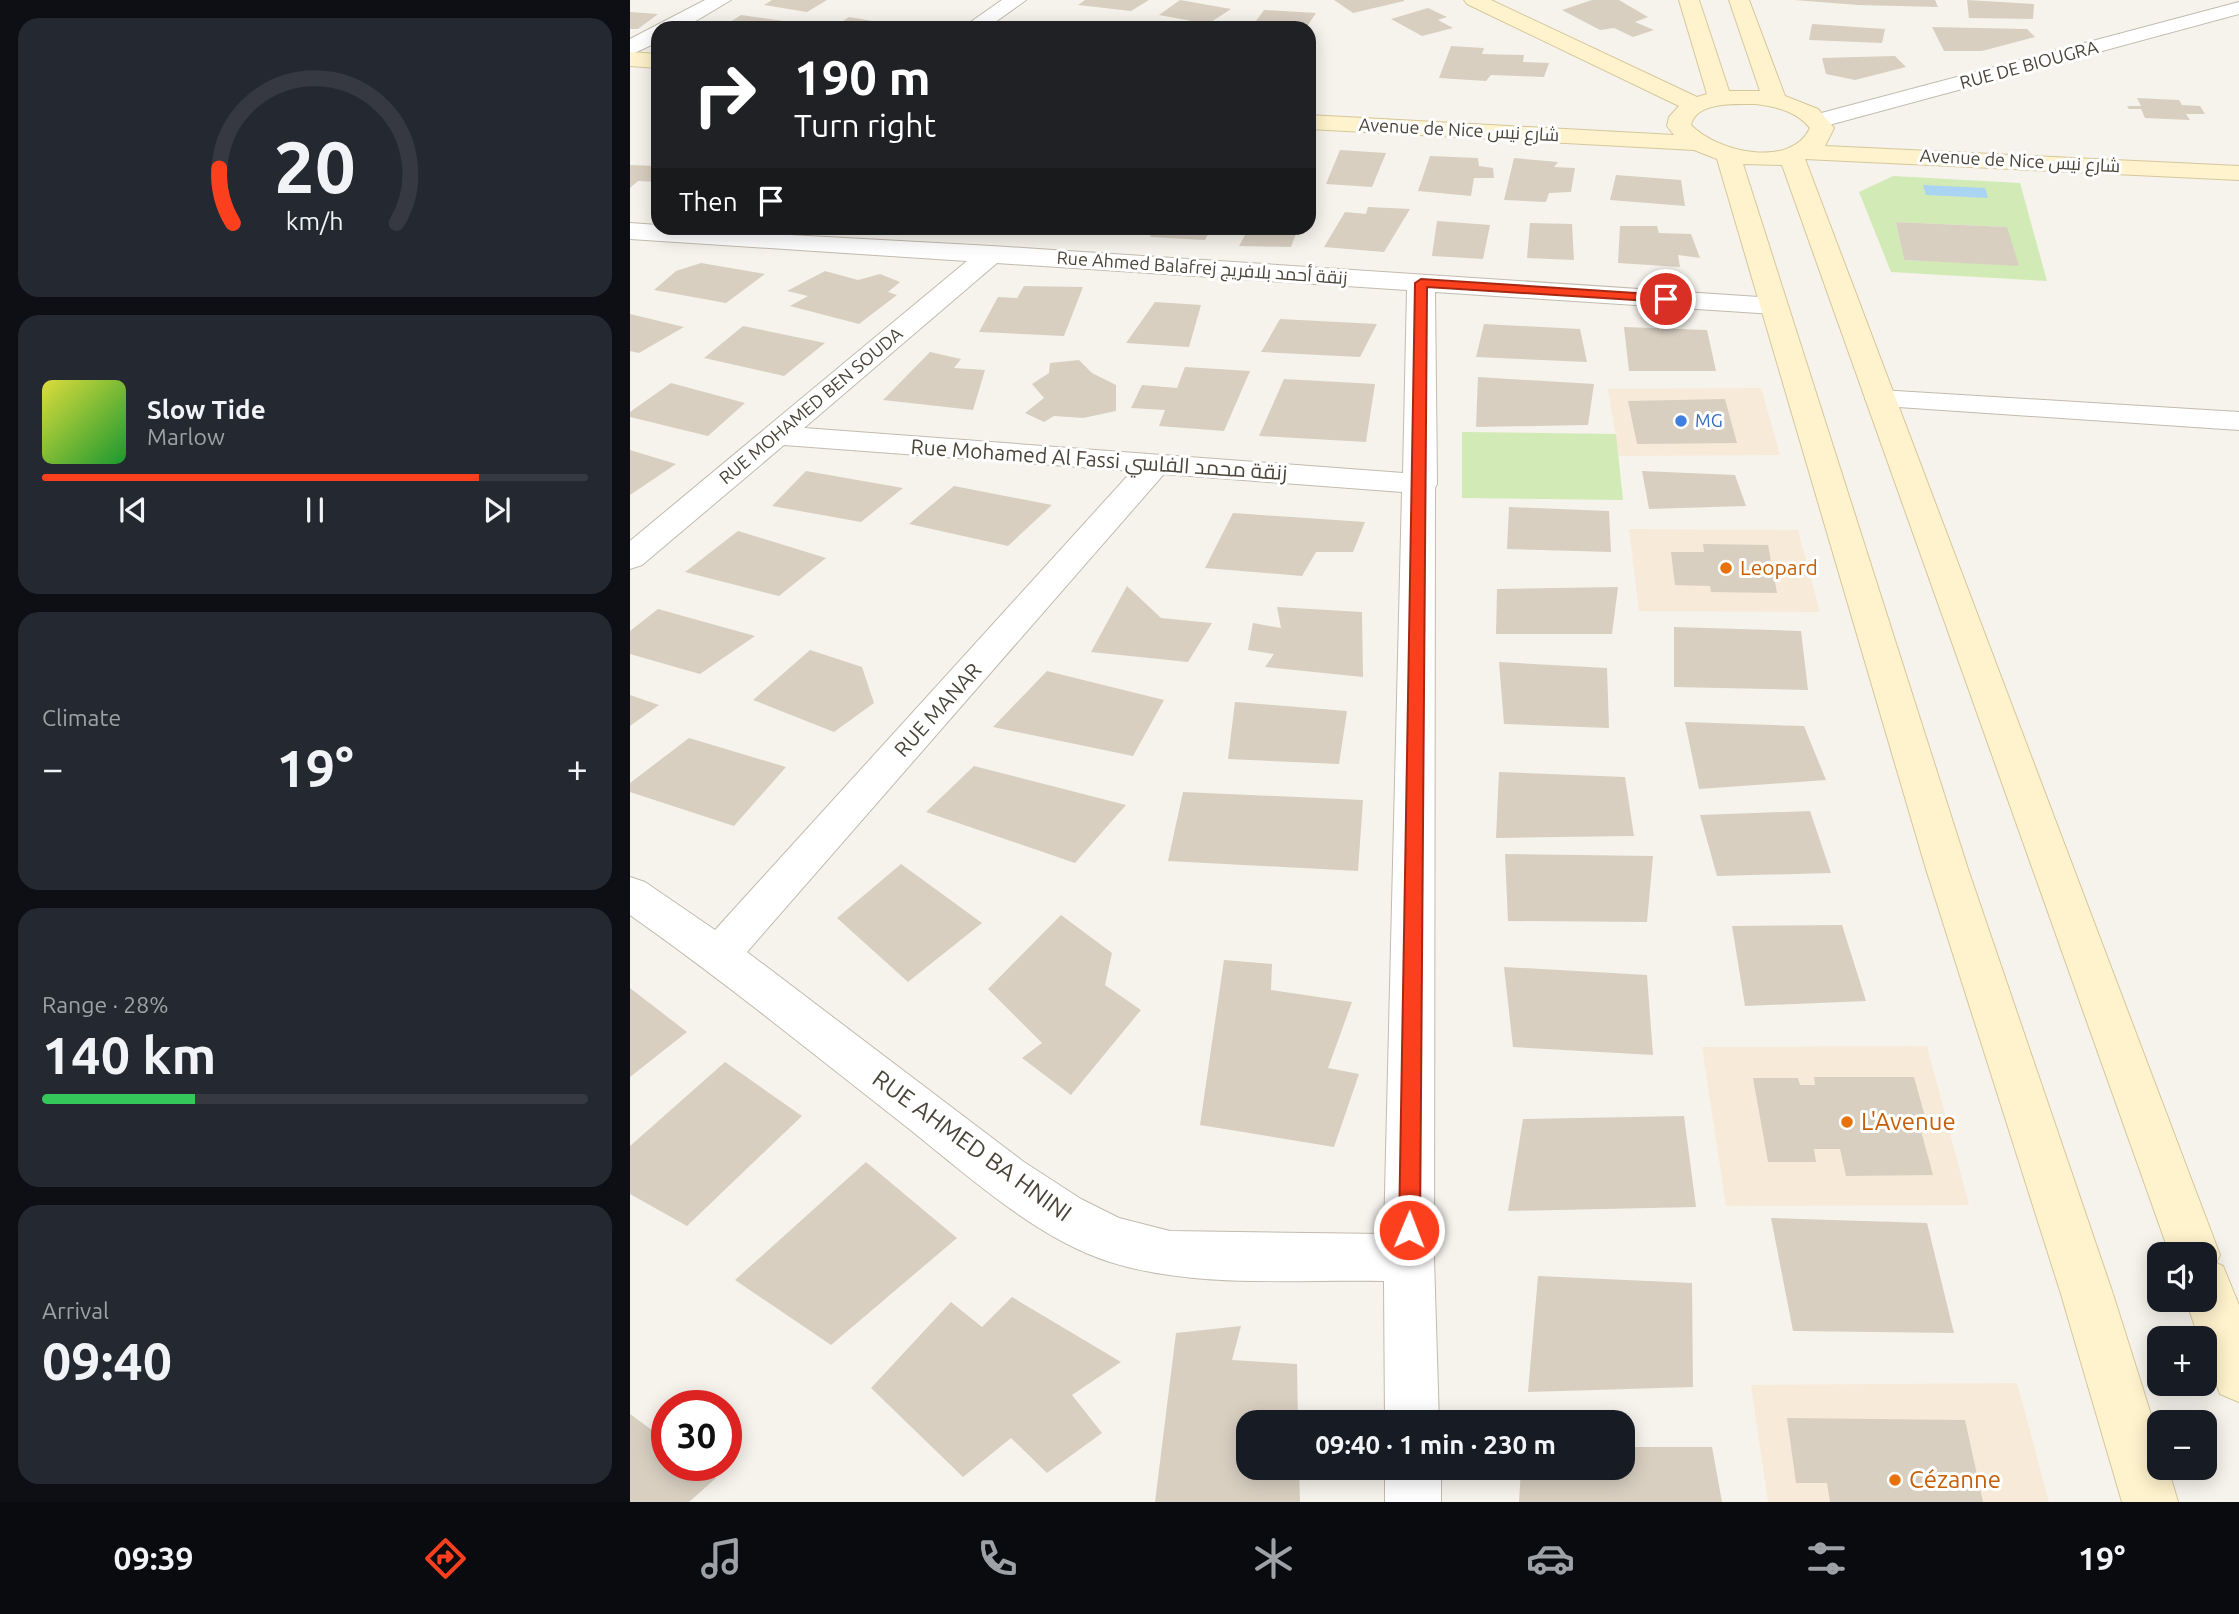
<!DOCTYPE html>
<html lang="en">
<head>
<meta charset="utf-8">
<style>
	:root { --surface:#171b24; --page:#242831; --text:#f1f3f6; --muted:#9ea1a6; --line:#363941; --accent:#fc3f1d }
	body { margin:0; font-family:Ubuntu,Cairo,sans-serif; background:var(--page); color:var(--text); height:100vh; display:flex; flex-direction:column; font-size:26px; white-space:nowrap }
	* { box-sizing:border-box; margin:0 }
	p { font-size:23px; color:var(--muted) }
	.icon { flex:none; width:38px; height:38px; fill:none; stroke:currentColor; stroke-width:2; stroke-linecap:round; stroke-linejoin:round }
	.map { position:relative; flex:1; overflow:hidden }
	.sheet { display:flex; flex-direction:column; gap:18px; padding:18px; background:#0d0f14; width:630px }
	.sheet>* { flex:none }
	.top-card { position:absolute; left:21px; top:21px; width:665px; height:214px; border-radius:21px; box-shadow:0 4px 18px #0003; background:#202124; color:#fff; overflow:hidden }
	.buttons { position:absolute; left:1517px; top:1242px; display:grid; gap:14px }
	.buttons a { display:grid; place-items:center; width:70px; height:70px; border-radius:14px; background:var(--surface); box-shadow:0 4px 18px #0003; font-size:35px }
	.speed { position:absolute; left:21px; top:1390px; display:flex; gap:14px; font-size:35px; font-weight:700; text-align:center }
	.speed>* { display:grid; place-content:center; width:91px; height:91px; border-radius:50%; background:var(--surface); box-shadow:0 4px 18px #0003; line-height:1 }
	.speed .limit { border:10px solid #d22; background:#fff; color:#111 }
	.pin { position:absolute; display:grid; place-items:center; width:60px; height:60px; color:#fff; margin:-30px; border:4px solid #fff; border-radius:50%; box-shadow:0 2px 7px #0007 }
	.me { position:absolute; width:77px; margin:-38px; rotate:1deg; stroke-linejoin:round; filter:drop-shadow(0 0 5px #0008) }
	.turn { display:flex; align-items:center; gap:24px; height:147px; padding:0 28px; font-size:32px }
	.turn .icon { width:91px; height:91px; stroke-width:2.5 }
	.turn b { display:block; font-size:49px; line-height:60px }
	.then { display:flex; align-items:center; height:66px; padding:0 28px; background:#0003; gap:14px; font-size:26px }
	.big { font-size:52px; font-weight:700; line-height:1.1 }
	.sheet .card { flex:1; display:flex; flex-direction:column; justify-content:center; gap:10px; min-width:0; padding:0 24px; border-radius:21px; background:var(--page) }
	.sheet .dial { align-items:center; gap:0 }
	.dial svg { height:182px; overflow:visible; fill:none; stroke:var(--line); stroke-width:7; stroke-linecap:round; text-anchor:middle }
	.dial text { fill:var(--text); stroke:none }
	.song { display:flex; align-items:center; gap:21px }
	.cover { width:84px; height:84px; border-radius:10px; background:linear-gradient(135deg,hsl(60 70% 55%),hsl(130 70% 35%)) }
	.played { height:7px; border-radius:4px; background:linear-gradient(90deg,var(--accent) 80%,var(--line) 80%) }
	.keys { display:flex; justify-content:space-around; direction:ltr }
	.heat { display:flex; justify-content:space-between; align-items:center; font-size:38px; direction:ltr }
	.charge { height:10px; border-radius:5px; background:linear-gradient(90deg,#34c759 28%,var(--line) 0) }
	.trip { position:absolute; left:606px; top:1410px; width:399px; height:70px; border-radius:21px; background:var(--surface); box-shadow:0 4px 18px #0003; font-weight:700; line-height:70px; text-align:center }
	.tab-bar { display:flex; height:112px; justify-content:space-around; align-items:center; background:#090b0e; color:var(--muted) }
	.tab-bar .icon { width:49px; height:49px }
	.tab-bar .on { color:var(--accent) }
	.tab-bar b { font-size:32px; color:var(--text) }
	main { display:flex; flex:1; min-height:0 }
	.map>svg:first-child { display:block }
	.commercial { fill:#f7ead8 }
	.green { fill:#d2eab5; fill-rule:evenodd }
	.water { fill:#a9d4f2 }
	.building { fill:#d8cfc1 }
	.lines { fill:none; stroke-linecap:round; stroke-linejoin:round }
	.street-casing { stroke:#c2bbae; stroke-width:2 }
	.secondary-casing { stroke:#d6c79b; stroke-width:2 }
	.street { fill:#fff; fill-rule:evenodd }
	.secondary { fill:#fff3cd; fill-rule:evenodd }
	.route { fill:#fc3f1d; stroke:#a42913; stroke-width:2 }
	.shop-dot { fill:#3f7fe0; stroke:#fff; stroke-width:2.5 }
	.food-dot { fill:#e8710a; stroke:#fff; stroke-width:2.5 }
	.labels { text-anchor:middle; stroke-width:6; stroke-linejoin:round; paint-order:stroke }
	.far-street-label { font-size:18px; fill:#4b4439; stroke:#fff }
	.far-shop-label { font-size:18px; fill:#366cbe; stroke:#fff; text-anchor:start }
	.street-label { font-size:21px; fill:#4b4439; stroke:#fff }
	.food-label { font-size:21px; fill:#c56008; stroke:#fff; text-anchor:start }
	.near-food-label { font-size:24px; fill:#c56008; stroke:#fff; text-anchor:start }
	.near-street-label { font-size:24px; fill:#4b4439; stroke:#fff }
</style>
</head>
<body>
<main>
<section class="sheet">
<div class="card dial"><svg viewBox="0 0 100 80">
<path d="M14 69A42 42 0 1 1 86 69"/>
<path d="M14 69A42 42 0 0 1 8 45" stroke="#fc3f1d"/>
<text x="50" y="56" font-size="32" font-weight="700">20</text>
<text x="50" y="72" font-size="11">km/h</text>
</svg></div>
<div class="card">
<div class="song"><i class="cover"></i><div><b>Slow Tide</b><p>Marlow</p></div></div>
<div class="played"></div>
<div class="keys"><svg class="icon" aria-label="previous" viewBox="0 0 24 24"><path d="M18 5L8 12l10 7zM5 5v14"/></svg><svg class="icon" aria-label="pause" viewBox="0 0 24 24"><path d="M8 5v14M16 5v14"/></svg><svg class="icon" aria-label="next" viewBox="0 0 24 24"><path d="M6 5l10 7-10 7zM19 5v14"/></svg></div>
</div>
<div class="card"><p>Climate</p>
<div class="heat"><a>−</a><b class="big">19°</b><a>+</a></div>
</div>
<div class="card"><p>Range · 28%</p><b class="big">140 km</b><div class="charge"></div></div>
<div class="card"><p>Arrival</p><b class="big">09:40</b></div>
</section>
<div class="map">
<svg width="1609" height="1502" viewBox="0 0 1609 1502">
	<rect width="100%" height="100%" fill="#f6f3ec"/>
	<g class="commercial">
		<polygon points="1131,388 1150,455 989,456 978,389"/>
		<polygon points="999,529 1168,530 1190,612 1009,611"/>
		<polygon points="1297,1046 1339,1205 1096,1206 1072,1047"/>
		<polygon points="1387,1383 1419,1502 1138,1502 1121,1385"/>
	</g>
	<g class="green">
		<path d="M1263,176L1390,183L1417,281L1261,272L1229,192ZM1266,222L1376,227L1388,265L1274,260Z"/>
		<polygon points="832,432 986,434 993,500 832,498"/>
	</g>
	<polygon class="water" points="1293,185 1355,188 1358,198 1296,195"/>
	<g class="building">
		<polygon points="142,0 197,0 177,12 134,5"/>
		<polygon points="455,0 519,0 501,11 448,5"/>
		<polygon points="550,0 601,9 578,24 529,15"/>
		<polygon points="704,0 774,0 774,1 723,13"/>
		<polygon points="962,0 989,0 1018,17 1005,22 1024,30 1003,37 984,28 970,30 932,10"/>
		<polygon points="1164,0 1305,0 1308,7 1228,5"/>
		<polygon points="1337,0 1404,4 1403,19 1339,18"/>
		<polygon points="798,8 817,17 808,20 823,28 792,36 761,19"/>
		<polygon points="634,10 686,13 676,28 623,25"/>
		<polygon points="0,12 28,14 8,29 0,29"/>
		<polygon points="111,15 176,24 169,28 91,28"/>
		<polygon points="219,17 266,25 261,28 203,28"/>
		<polygon points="1182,24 1255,29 1252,43 1179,40"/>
		<polygon points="1302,27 1397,29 1405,37 1352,51 1314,51"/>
		<polygon points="821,46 854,48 852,54 894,55 893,62 919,63 914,77 861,75 856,81 809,78"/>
		<polygon points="1265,56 1276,67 1225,80 1196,74 1192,58"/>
		<polygon points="1507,98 1549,100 1552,105 1570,106 1575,114 1556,114 1560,120 1515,118 1511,109 1499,109 1497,106 1511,106"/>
		<polygon points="710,150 756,153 742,187 696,184"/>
		<polygon points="800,156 848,158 849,166 863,168 864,178 844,178 841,196 788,191"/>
		<polygon points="884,158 928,162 924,167 945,168 941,192 919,193 916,202 874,200"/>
		<polygon points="0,165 28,166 28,182 8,181 0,188"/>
		<polygon points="986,175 1051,180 1055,206 980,200"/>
		<polygon points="738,207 780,209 754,252 694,247 715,212 736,214"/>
		<polygon points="807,221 860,225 853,259 802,256"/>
		<polygon points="1266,222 1377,227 1389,266 1274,260"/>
		<polygon points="900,223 942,224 944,260 897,258"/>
		<polygon points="990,226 1027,226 1029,233 1061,234 1070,258 1048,255 1050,267 988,263"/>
		<polygon points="524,228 581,228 575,240 520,237"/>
		<polygon points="619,228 668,228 661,247 609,246"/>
		<polygon points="71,263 135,274 96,303 24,290 46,271"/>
		<polygon points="195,271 228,280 250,274 270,282 258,292 267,295 229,324 160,306 178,296 157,291"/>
		<polygon points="394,286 453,287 434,336 349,332 368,297 387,298"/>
		<polygon points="525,302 571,305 559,347 496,343"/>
		<polygon points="0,314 54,327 9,353 0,351"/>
		<polygon points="650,319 747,324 730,357 631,352"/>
		<polygon points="854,324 950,329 957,362 846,357"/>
		<polygon points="113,326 195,343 154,376 74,358"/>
		<polygon points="994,327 1077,330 1086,371 999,371"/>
		<polygon points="300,352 331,359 324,368 355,370 343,410 253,400"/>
		<polygon points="449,360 462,373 486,385 486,411 453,418 424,416 414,422 395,413 414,398 402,384 419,373 420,363"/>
		<polygon points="555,367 620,371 594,431 529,426 535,410 501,408 512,385 547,388"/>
		<polygon points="848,377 964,384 958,425 846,427"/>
		<polygon points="654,379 745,384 736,442 629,436"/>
		<polygon points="41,383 115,403 78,436 0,417 0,412"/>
		<polygon points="1095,399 1107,443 1007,444 998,401"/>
		<polygon points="0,450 46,464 0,495"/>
		<polygon points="176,471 273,488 231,522 142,506"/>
		<polygon points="1012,471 1105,475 1116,506 1019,509"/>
		<polygon points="324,486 422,505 378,546 279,524"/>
		<polygon points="879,507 979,511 981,552 877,549"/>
		<polygon points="603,513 735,522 723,552 686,552 672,576 575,568"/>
		<polygon points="108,531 196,558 149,596 55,572"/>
		<polygon points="1073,544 1138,545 1147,593 1081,592 1080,586 1045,585 1041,552 1074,552"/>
		<polygon points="497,586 531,618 582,623 558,662 461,652"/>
		<polygon points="988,587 982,634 866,634 867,589"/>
		<polygon points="647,607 732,612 733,677 635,667 644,654 618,650 623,623 651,628"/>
		<polygon points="28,609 125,636 70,674 0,654 0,631"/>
		<polygon points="1044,627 1171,631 1178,690 1044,687"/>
		<polygon points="180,650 232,667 244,703 204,732 123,700"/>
		<polygon points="869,662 977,668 979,728 874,724"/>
		<polygon points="417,671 534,700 503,756 363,727"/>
		<polygon points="0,695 29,705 0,726"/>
		<polygon points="605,702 717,711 709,764 598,759"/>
		<polygon points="1055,722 1174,726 1196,780 1069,789"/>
		<polygon points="59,738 156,767 104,826 0,792 0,783"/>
		<polygon points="344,766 496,805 445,863 296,812"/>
		<polygon points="869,772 995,777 1004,836 866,838"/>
		<polygon points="553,792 733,800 728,871 538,861"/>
		<polygon points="1180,811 1201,873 1087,876 1070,815"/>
		<polygon points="875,854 1023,856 1017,922 878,921"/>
		<polygon points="271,864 352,923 278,982 207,918"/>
		<polygon points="431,915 482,953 475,985 511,1010 441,1095 392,1058 412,1043 358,989"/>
		<polygon points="1212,925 1236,1001 1115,1006 1102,926"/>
		<polygon points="594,960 642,964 641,990 722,1002 698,1068 729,1074 704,1147 570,1125"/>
		<polygon points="874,967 1017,975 1023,1055 883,1047"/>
		<polygon points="0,988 57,1032 0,1077"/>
		<polygon points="95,1062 172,1116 57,1226 0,1194 0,1146"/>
		<polygon points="1184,1077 1284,1077 1299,1131 1291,1131 1303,1175 1216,1176 1210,1149 1184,1149 1186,1162 1138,1162 1123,1078 1168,1078 1170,1085 1185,1085"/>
		<polygon points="1054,1116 1066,1207 878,1211 893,1119"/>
		<polygon points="236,1162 327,1238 201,1345 105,1280"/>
		<polygon points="1141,1218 1297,1223 1324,1333 1163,1331"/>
		<polygon points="908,1276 1062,1283 1063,1387 898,1392"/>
		<polygon points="382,1297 491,1362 442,1395 472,1433 417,1473 381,1438 333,1477 241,1388 321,1302 352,1327"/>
		<polygon points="611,1326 602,1360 667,1364 668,1423 618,1423 618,1468 669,1468 670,1502 525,1502 546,1333"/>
		<polygon points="0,1414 37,1441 37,1465 68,1465 86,1478 59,1502 0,1502"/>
		<polygon points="1157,1418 1335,1420 1353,1502 1200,1502 1197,1483 1166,1483"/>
		<polygon points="992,1447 1082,1447 1092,1502 889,1502 891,1468 992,1468"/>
	</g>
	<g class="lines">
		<g class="street-casing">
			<g id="street">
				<polygon points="75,0 101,0 54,28 28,28 28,42 0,55 0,39"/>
				<polygon points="372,0 396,0 357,28 332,28"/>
				<polygon points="1609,2 1609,14 1188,128 1180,126 1176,121 1180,116"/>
				<path d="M0,223L28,225V228L362,246L1144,298L1154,300L1158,306L1154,312L1144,314L805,292L807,484L805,488L804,1258L809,1423H755L754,1281C665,1279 565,1289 480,1262C407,1239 337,1175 278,1128C186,1056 95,982 0,915V877L15,882L85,930L502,471L154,445L12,565L0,569V541L337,261L0,239ZM367,263L777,290L773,473L174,428ZM534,474L772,492L754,1234L540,1231L489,1218L451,1199L394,1162L117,952Z"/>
				<polygon points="1250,390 1609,412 1609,430 1239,405 1235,399 1239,393"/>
				<rect x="755" y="1468" width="56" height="34"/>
			</g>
		</g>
		<g class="secondary-casing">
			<g id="secondary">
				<path d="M834,0H861L1067,97L1077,94L1049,0H1069L1099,91H1130L1099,0H1119L1155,96L1188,109L1204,128L1195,146L1609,166V180L1175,159L1590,1255L1586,1263L1593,1266L1609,1305V1402L1590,1394L1575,1355V1339H1569L1556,1300H1575V1255H1540L1152,165L1113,164L1338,869L1483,1294L1530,1443V1468H1538L1548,1502H1492L1431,1294L1296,869L1087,159L1064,150L679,129V115L1044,135L1037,126L1039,117L1049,106L837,4ZM1126,104C1147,107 1166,111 1180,128C1161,169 1087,152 1061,125C1066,101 1107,104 1126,104Z"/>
				<polygon points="0,52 28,54 28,68 0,66"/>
			</g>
		</g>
		<use href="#street" class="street"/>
		<use href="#secondary" class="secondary"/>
	</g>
	<polygon class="route" points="791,279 1036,295 1041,299 1036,302 797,287 790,1230 787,1237 779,1240 772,1237 769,1230 785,283"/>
	<circle class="shop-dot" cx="1051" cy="421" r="7"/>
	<g class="food-dot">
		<circle cx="1096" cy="568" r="7"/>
		<circle cx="1217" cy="1122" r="7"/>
		<circle cx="1265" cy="1480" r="7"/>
	</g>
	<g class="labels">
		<g class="far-street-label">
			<text transform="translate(1399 65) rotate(-15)" y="6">RUE DE BIOUGRA</text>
			<text transform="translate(829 130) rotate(3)" y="6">Avenue de Nice شارع نيس</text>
			<text transform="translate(1390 161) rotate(3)" y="6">Avenue de Nice شارع نيس</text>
			<text transform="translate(572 268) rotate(4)" y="6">Rue Ahmed Balafrej زنقة أحمد بلافريج</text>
			<text transform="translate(181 406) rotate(-40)" y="6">RUE MOHAMED BEN SOUDA</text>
		</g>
		<g class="far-shop-label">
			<text x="1065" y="427">MG</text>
		</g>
		<g class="street-label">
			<text transform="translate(469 460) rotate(4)" y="7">Rue Mohamed Al Fassi زنقة محمد الفاسي</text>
			<text transform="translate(308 710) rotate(-48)" y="7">RUE MANAR</text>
		</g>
		<g class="food-label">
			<text x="1110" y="575">Leopard</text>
		</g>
		<g class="near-food-label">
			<text x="1231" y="1130">L'Avenue</text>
			<text x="1279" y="1488">Cézanne</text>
		</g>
		<g class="near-street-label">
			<text transform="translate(342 1146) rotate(36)" y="8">RUE AHMED BA HNINI</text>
		</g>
	</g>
</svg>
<div class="buttons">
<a><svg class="icon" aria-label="sound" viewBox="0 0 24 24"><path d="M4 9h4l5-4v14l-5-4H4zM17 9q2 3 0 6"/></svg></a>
<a>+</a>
<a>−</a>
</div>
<div class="speed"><div class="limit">30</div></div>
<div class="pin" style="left:1036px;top:299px;background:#d93025"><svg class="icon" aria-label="arrive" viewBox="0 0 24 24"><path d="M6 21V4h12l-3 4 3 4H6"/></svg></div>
<svg class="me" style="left:779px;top:1230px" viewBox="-20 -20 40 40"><circle r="17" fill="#fc3f1d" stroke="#fff" stroke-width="3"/><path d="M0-11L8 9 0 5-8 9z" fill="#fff"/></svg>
<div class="trip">09:40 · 1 min · 230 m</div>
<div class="top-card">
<div class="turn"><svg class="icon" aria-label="right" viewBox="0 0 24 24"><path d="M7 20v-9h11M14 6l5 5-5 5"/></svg><div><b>190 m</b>Turn right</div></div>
<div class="then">Then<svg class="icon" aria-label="arrive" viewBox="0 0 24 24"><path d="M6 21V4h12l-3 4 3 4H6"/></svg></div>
</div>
</div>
</main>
<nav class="tab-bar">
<b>09:39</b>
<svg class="icon on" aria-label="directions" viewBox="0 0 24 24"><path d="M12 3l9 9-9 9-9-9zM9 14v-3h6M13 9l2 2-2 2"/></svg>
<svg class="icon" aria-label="music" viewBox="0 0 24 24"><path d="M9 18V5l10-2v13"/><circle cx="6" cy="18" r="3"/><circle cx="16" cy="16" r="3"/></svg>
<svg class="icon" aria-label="phone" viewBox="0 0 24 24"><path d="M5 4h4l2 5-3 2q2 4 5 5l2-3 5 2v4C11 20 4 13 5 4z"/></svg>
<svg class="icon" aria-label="climate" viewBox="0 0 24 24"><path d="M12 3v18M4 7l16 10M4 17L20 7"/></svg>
<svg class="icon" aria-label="car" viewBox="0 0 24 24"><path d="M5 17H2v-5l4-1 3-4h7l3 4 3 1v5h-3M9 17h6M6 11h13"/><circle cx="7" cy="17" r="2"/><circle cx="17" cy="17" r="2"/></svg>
<svg class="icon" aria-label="filters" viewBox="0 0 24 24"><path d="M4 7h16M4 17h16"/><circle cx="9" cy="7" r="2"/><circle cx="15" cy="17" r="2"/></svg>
<b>19°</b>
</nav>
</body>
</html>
